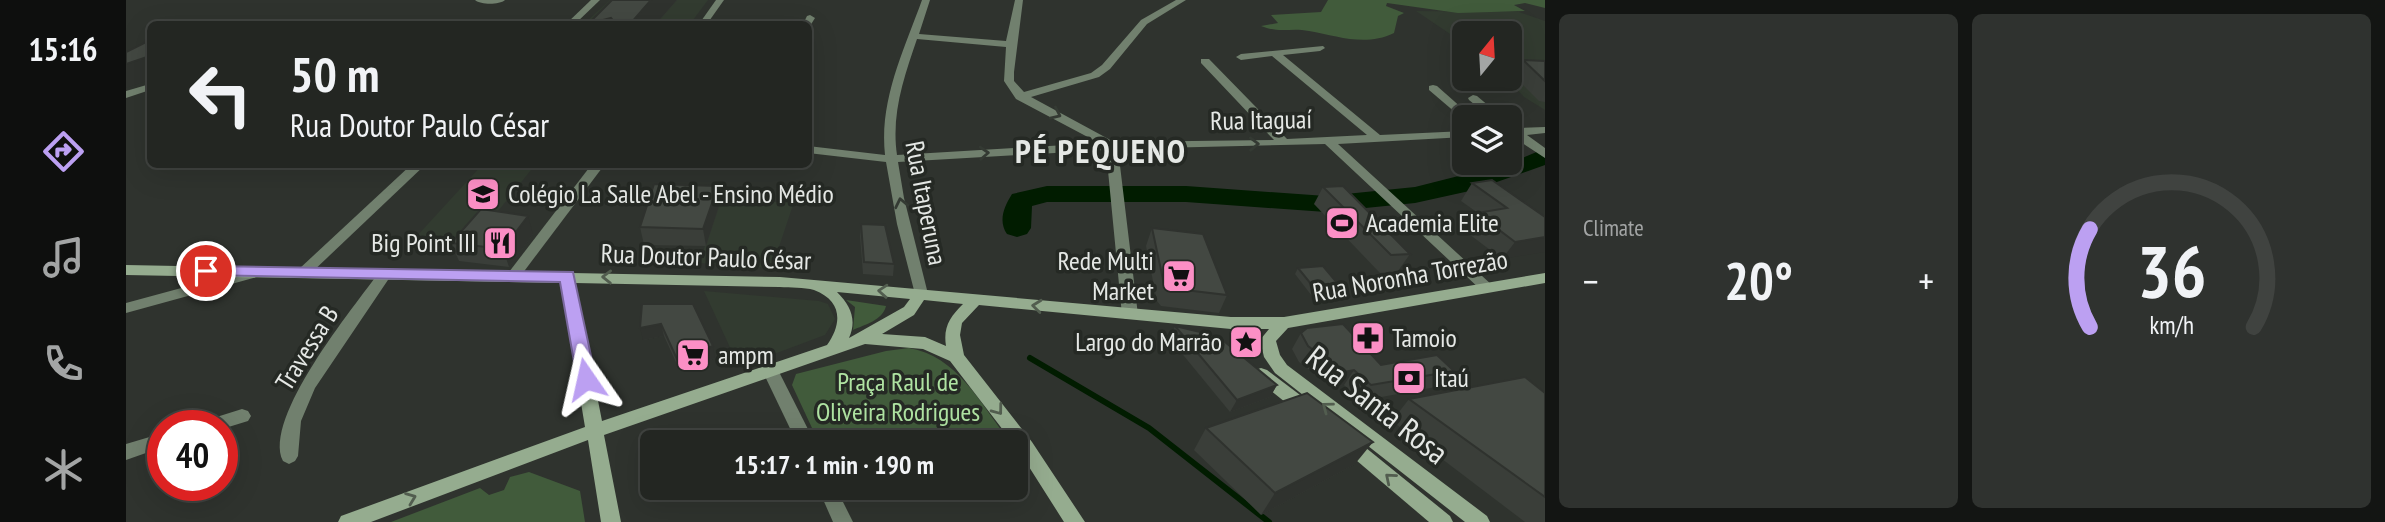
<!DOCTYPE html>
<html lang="en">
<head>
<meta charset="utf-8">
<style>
	:root { --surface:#232622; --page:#2f322f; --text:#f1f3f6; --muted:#a3a5a5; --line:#404340; --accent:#bca0f2 }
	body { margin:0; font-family:"PT Sans Narrow",sans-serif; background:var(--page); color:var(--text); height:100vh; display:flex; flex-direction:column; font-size:26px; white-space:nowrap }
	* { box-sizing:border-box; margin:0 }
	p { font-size:23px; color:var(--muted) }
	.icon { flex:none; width:38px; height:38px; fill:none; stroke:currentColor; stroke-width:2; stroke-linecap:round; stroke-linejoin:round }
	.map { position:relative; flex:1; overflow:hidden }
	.panel { display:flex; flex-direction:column; gap:14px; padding:14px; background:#131513; width:840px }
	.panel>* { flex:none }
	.guide { position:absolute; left:21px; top:21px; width:665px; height:147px; border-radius:10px; box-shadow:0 7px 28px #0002,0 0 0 2px var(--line); background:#232622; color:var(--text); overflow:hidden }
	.needle { width:46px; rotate:18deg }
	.controls { position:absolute; left:1326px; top:21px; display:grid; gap:14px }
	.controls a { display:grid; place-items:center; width:70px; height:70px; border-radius:10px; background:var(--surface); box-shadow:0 7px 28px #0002,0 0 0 2px var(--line); font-size:35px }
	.speed { position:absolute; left:21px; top:410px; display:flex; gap:14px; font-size:35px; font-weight:700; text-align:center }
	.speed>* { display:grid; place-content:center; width:91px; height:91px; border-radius:50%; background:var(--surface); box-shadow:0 7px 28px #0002,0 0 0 2px var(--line); line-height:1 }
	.speed .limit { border:10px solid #d22; background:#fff; color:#111 }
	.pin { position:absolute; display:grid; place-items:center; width:60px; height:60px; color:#fff; margin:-30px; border:4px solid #fff; border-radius:50%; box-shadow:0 2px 7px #0007 }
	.me { position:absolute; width:77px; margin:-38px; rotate:349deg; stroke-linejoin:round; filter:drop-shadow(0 0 5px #0008) }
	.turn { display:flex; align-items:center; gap:24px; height:147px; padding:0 28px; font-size:32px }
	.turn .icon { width:91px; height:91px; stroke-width:2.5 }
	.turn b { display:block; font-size:49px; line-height:60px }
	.big { font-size:52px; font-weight:700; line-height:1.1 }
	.panel .tile { flex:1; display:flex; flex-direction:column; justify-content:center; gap:10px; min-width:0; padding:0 24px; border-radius:10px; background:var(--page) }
	.panel .dial { align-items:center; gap:0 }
	.dial svg { height:182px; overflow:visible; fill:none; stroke:var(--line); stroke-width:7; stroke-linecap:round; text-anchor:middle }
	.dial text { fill:var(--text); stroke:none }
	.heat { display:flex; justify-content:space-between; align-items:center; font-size:38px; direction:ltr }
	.panel .tiles { flex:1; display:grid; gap:14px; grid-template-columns:repeat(2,1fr) }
	.trip { position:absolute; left:514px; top:430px; width:388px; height:70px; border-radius:10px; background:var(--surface); box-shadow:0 7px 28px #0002,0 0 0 2px var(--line); font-weight:700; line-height:70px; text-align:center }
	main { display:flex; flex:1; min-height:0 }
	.menu { display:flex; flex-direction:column; width:126px; justify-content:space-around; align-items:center; background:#0e0f0e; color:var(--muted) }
	.menu .icon { width:49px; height:49px }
	.menu .current { color:var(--accent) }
	.menu b { font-size:32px; color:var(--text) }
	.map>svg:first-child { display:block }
	.built { fill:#323b30 }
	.green { fill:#415b3b }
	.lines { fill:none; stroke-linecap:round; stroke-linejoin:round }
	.stream { stroke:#011c00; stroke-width:6 }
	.river { fill:#011c00; fill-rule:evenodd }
	.street { fill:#71806e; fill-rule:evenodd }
	.secondary { fill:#95ac8f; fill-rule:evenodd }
	.wall { fill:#3a3e39 }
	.shaded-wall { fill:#2f322e }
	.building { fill:#434842; stroke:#2f322e; stroke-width:2 }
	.oneway { stroke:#343a33 }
	.oneway2 { stroke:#525d4f }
	.route { fill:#bca0f2; stroke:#7a689d; stroke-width:2 }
	.labels { text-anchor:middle; stroke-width:7; stroke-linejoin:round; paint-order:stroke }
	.street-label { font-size:26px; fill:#e5e8e5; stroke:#252924 }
	.poi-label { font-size:26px; fill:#e5e8e5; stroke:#252924; text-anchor:start }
	.park-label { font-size:26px; fill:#afe3a2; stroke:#252924 }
	.near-street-label { font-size:32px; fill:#e5e8e5; stroke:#252924 }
	.district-label { font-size:33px; font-weight:bold; letter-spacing:2px; fill:#e5e8e5; stroke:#252924 }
</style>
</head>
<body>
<main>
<nav class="menu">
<b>15:16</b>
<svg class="icon current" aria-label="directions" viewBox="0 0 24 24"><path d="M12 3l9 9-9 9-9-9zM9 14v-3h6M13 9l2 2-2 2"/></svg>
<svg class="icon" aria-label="music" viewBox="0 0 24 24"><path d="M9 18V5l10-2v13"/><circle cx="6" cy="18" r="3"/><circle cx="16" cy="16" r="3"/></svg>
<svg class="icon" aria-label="phone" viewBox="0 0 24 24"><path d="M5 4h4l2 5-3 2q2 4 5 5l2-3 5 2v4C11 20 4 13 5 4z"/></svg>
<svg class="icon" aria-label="climate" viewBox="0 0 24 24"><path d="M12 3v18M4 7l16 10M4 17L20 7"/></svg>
</nav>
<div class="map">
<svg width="1419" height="522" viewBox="0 0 1419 522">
	<rect width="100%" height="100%" fill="#2f332e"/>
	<g class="built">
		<polygon points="484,0 582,0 564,24 458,24"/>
		<polygon points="1290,11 1393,12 1419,21 1419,110 1398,97 1381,79 1384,79 1384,33 1339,33 1339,44"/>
		<polygon points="356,165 409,165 340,251 279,249"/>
		<polygon points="645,202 668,202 646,268 573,263 594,203 644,206"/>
		<polygon points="578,291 693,301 702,304 709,319 699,335 613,367"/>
	</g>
	<g class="green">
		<path d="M1202,0H1419V8L1399,3L1388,5L1399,11L1332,13L1261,3L1260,6L1278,13L1272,16L1268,33C1239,47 1212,36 1183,31C1164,27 1155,34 1135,26L1152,23L1145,15L1195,12Z"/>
		<path d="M720,300L760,306C757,320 738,325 727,330L729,307Z"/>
		<path d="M783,348C831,356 854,403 882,439L872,443H693L666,385L670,374L760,351Z"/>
		<polygon points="403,472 454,491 459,522 265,522 354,488 363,495 378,490 384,477"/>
	</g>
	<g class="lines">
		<polyline class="stream" points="904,358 1023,428 1143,522"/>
		<path class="river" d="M1413,151L1419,153V165L1348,190L1289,203L1200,212L1060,202H921L906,206L905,228L901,234L891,237L881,234C872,221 878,207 886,194L921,186H1060L1200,196L1289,187L1384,163Z"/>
		<g class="street">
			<path d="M349,0H379C373,5 355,5 349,0Z"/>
			<polygon points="465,0 474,0 449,24 440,24"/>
			<polygon points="590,0 598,0 581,24 573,24"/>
			<path d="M796,0H804L793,34L880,41L889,0H897L888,72V81L898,92L965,73L976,65L1015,20L1050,0H1060L1021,24L984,69L973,77L905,97L988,142L1148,140L1075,63V59H1083L1161,139L1241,135L1146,56L1115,60L1110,57L1115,54L1197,46L1199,48L1194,51L1157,55L1254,135L1339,131V137L1212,144L1367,286L1360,291L1355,290L1199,144L992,149L1012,315L1009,319H999L996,315L980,150L772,162L778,198L802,294L800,298H790L771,224L760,162L682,153V146L759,155C753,100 778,50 796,0ZM791,39L880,47L878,81L890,99L973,143L771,155C765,114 778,77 791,39Z"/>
			<polygon points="684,15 689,18 684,26 677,24 681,16"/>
			<polygon points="24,84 24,90 0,98 0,91"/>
			<polygon points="1307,85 1311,86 1346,117 1337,119 1303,90 1303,86"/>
			<polygon points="1347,95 1351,96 1376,117 1364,117 1343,100 1342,98"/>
			<polygon points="1384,124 1393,128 1419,127 1419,133 1401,135 1419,148 1419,158 1384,135"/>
			<polygon points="286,164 300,164 183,275 173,275 171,272 173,269"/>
			<polygon points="466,164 479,164 393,278 383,278 381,275 383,272"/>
			<polygon points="133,267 138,269 140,272 138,275 0,313 0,303"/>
			<path d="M259,269L266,274L189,388L175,421L172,456L169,461L163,464L157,461C136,418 228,307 254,271Z"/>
			<polygon points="643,362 649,364 689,443 671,443 635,368 637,364"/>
			<polygon points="116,409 122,411 125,416 122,421 96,429 96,425 78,425 81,420"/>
			<polygon points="37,433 37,447 0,460 0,444"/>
			<polygon points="692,488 710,488 727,522 707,522"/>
		</g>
		<g class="secondary">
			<path d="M0,265L436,273L441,271L446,273L654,277L1105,317H1158L1419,273V283L1162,328L1150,341L1154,355L1161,365L1361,516L1364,522H1339L1149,373L1138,357L1134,340L1143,329H1105L853,305L836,323L834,335L838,355L906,442L959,522H938L891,448V443H887L824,361L797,349L739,344L478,435L495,522H475L462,440L245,522H212L215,516L459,427L435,283L0,275ZM449,283L654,287C664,288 678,287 688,290C717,301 716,324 701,345L476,421ZM711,292L784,299L778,307L723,338C731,320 725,306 711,292ZM798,300L837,304C824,317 817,327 820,346L799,337L756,334L788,315Z"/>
			<polygon points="1135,368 1141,370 1186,404 1188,409 1186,414 1180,416 1174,414 1129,378 1127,374 1129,370"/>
			<polygon points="1223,437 1229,439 1324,516 1327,522 1303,522 1217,449 1214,444 1217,439"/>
		</g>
	</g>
	<g class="wall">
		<polygon points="486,0 551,0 530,24 462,24"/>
		<polygon points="1397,60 1419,61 1419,102 1413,101 1387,75"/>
		<polygon points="1346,183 1419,217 1376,259 1339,231 1352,213 1335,201"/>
		<polygon points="592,186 594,203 580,246 518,245 514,227"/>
		<polygon points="1197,187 1284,254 1272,271 1254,273 1188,204"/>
		<polygon points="735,224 768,264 767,276 737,274 734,236"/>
		<polygon points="1026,228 1101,295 1093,313 1035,306 1031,301 1020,246"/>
		<polygon points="407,234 383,267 333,261 325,243"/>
		<polygon points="1172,268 1218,291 1214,297 1189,300 1169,274"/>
		<polygon points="516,304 589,358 554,371 538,336 517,340"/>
		<polygon points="1049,326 1151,385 1144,397 1104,412 1044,339"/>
		<polygon points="1175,333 1255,365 1328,371 1315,386 1234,401 1218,385 1207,387 1173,362 1166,349"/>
		<polygon points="1419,393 1419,522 1399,522 1266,421 1283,399"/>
		<polygon points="1080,428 1229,464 1135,515 1068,450"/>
	</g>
	<g class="shaded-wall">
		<polygon points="525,0 551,0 530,24 505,24 505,23"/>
		<polygon points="485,18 486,24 463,24"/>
		<polygon points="24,56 24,80 0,88 0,64"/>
		<polygon points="592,186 594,203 580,246 577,229"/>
		<polygon points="402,216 407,234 383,267 377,249"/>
		<polygon points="1419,237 1419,252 1376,259 1389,242"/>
		<polygon points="535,324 538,336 517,340 514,328"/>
		<polygon points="587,346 589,358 554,371 551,359"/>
		<polygon points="1228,370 1218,385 1207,387 1218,372"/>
		<polygon points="1151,385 1144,397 1104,412 1111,400"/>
		<polygon points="1247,442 1229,464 1135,515 1149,493"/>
	</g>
	<g class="building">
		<polygon points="486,0 525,0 505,23 489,23 485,18 462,24"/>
		<polygon points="20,42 24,43 24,56 0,64 0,52"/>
		<polygon points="1397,60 1419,61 1419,81"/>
		<polygon points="1366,180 1419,217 1419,237 1389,242 1351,213 1381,208 1346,183"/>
		<polygon points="528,184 592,186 577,229 514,227"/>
		<polygon points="1217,186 1284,254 1265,255 1197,187"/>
		<polygon points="355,209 402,216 377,249 325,243"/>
		<polygon points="735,224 759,225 768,264 738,262"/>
		<polygon points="1026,228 1077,234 1101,295 1042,288 1038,284"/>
		<polygon points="1197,266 1218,291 1193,294 1172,268"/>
		<polygon points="516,304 567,304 587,346 551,359 535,324 514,328"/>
		<polygon points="1217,324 1255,365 1311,355 1328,371 1245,385 1228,370 1218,372 1182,346 1175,333 1181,328"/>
		<polygon points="1049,326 1087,335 1099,342 1151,385 1111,400"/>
		<polygon points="1399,377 1419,393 1419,497 1283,399"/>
		<polygon points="1181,393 1247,442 1149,493 1080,428"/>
	</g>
	<defs><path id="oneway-chevron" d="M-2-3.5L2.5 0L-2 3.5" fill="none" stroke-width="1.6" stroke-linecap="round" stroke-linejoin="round" transform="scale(1.75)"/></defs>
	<g class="oneway">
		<use href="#oneway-chevron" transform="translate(930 114) rotate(25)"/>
		<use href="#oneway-chevron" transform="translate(1128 144) rotate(-1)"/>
		<use href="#oneway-chevron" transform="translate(858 153) rotate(-3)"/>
		<use href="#oneway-chevron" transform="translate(775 203) rotate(-102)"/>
	</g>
	<g class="oneway2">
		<use href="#oneway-chevron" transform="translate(481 277) rotate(-179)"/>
		<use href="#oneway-chevron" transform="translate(757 291) rotate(-176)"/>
		<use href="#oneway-chevron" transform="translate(911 306) rotate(-174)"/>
		<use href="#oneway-chevron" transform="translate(1201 407) rotate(-143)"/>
		<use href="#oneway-chevron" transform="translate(872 410) rotate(53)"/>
		<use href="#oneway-chevron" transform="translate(1264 478) rotate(-140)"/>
		<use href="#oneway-chevron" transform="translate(285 498) rotate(-21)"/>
	</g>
	<polygon class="route" points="80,266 447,272 470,379 460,386 451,379 434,282 75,275 72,271"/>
	<defs>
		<g id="school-square" transform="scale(1.75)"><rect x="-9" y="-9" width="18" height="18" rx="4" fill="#fb8fc5" stroke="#252924"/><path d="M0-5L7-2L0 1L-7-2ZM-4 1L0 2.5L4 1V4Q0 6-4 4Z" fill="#111"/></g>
		<g id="stadium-square" transform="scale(1.75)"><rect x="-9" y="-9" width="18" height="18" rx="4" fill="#fb8fc5" stroke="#252924"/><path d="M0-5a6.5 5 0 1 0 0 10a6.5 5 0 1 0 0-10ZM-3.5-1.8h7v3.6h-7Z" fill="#111"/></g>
		<g id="restaurant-square" transform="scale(1.75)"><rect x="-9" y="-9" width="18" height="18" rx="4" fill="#fb8fc5" stroke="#252924"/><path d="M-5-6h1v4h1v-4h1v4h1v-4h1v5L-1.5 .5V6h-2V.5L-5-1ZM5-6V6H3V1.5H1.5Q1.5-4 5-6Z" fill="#111"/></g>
		<g id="supermarket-square" transform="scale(1.75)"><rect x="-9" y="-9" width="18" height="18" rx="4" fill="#fb8fc5" stroke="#252924"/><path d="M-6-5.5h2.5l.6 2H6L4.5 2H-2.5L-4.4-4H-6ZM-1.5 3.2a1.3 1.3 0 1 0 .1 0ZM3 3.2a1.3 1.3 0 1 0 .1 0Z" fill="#111"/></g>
		<g id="pharmacy-square" transform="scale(1.75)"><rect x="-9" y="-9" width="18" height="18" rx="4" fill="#fb8fc5" stroke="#252924"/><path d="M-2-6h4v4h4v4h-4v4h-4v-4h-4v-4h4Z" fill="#111"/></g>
		<g id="sight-square" transform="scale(1.75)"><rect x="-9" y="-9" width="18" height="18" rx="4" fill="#fb8fc5" stroke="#252924"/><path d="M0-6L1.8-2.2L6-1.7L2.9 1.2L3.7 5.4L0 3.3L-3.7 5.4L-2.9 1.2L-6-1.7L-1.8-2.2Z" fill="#111"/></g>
		<g id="bank-square" transform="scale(1.75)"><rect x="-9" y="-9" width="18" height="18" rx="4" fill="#fb8fc5" stroke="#252924"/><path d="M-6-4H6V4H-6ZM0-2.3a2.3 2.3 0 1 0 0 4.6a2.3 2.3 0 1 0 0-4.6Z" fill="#111"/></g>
	</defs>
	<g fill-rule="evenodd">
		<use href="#school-square" x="357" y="194"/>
		<use href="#stadium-square" x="1216" y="223"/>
		<use href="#restaurant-square" x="374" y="243"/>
		<use href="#supermarket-square" x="1053" y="276"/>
		<use href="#pharmacy-square" x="1242" y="338"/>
		<use href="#sight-square" x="1120" y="342"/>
		<use href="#supermarket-square" x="567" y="355"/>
		<use href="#bank-square" x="1283" y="378"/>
	</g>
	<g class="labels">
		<g class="street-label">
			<text transform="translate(1135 120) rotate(-1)" y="9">Rua Itaguaí</text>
			<text transform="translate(800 203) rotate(79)" y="9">Rua Itaperuna</text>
			<text transform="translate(580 257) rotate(2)" y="9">Rua Doutor Paulo César</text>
			<text transform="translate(1284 276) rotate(-10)" y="9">Rua Noronha Torrezão</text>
			<text transform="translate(181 348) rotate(-58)" y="9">Travessa B</text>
		</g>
		<g class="poi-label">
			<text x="382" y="203">Colégio La Salle Abel - Ensino Médio</text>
			<text x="1240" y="232">Academia Elite</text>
			<text x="350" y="252" text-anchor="end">Big Point III</text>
			<text x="1028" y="270" text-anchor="end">Rede Multi<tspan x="1028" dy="30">Market</tspan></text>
			<text x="1266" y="347">Tamoio</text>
			<text x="1096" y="351" text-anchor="end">Largo do Marrão</text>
			<text x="592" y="364">ampm</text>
			<text x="1308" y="387">Itaú</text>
		</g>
		<g class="park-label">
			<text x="772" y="391">Praça Raul de<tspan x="772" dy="30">Oliveira Rodrigues</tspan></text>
		</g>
		<g class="near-street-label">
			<text transform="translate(1251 405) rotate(38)" y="11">Rua Santa Rosa</text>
		</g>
		<g class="district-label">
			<text x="975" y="163">PÉ PEQUENO</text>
		</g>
	</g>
</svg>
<div class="controls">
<a><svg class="needle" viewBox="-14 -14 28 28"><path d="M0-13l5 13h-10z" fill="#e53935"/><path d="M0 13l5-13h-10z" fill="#a3a5a5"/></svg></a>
<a><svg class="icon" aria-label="layers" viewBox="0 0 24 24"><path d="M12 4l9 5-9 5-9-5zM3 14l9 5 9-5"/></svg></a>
</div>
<div class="speed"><div class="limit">40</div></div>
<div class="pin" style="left:80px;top:271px;background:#d93025"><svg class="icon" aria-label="arrive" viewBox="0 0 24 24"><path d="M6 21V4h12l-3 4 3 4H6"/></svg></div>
<svg class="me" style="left:460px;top:379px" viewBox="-20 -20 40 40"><path d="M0-17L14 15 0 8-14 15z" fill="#bca0f2" stroke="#fff" stroke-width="4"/></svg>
<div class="trip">15:17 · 1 min · 190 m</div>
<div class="guide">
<div class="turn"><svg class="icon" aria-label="left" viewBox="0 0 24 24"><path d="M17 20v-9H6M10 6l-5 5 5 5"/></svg><div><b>50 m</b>Rua Doutor Paulo César</div></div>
</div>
</div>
<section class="panel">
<div class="tiles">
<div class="tile"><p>Climate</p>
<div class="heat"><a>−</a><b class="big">20°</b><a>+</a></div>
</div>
<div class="tile dial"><svg viewBox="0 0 100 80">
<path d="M14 69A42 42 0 1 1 86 69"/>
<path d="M14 69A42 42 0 0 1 14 26" stroke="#bca0f2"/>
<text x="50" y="56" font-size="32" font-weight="700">36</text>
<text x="50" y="72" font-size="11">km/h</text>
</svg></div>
</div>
</section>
</main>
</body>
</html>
